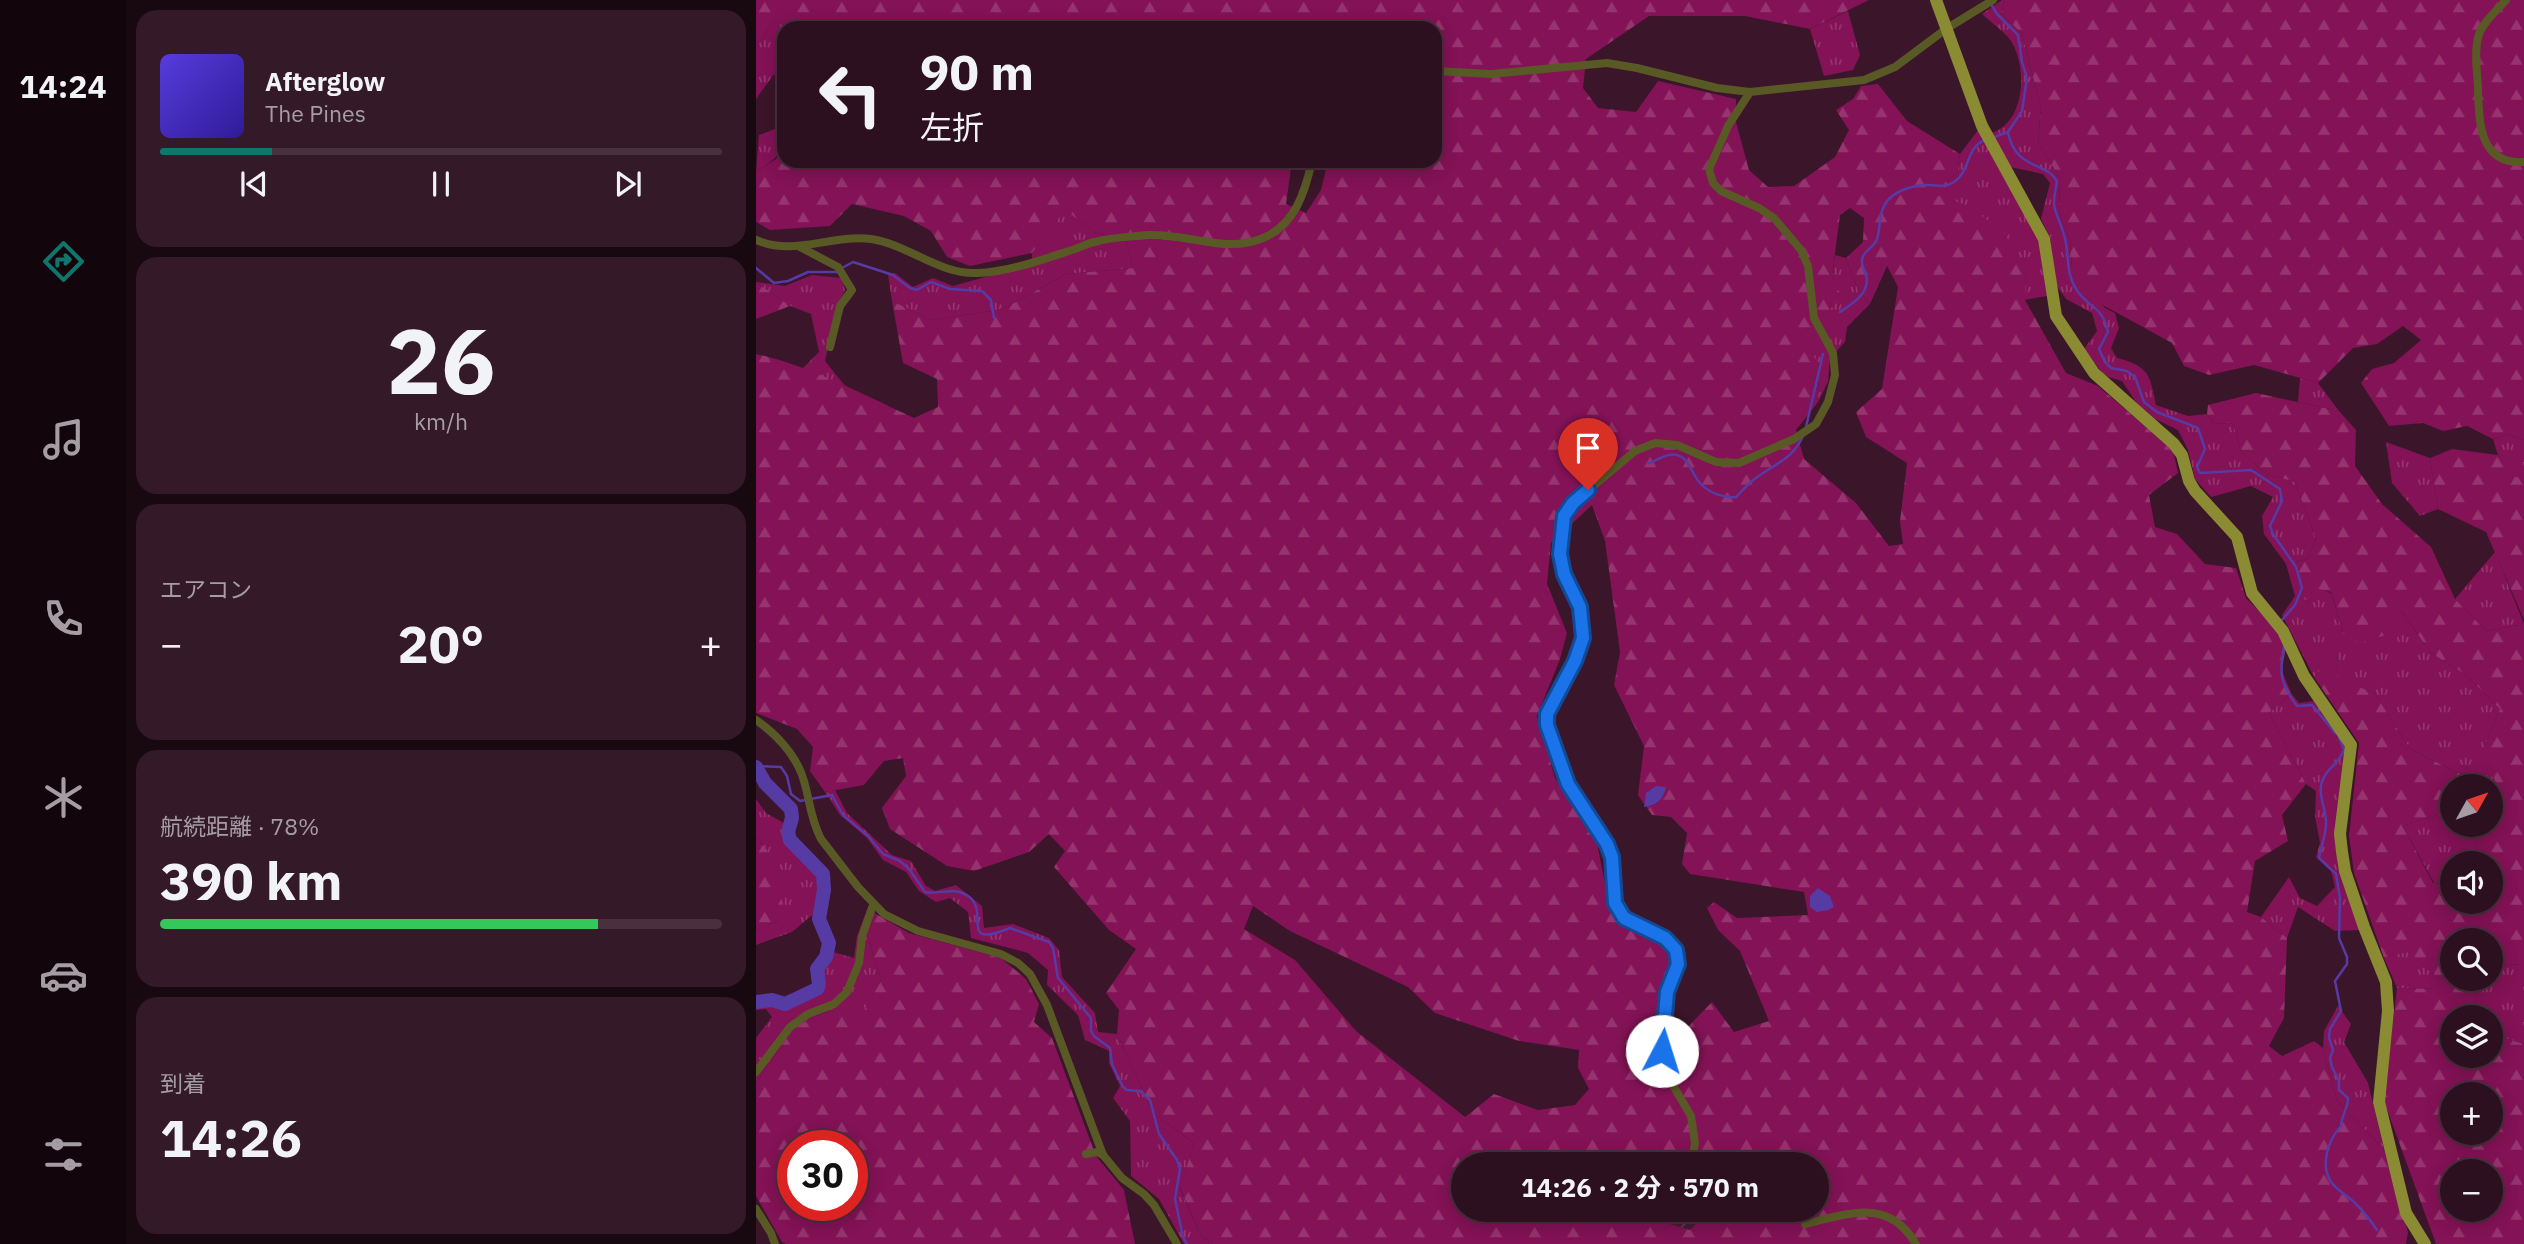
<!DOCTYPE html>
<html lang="ja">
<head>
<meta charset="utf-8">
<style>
	:root { --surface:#2c101f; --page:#341928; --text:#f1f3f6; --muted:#a69da4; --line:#48303d; --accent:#0f766e }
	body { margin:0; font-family:"IBM Plex Sans","Noto Sans JP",sans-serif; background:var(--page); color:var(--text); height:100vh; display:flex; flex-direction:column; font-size:26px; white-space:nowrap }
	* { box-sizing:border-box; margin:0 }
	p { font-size:23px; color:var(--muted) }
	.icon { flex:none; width:38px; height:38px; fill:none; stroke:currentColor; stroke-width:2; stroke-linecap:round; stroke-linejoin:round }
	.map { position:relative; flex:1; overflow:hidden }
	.panel { display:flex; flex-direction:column; gap:10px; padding:10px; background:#180911; width:630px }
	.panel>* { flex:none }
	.guide { position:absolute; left:21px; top:21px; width:665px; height:147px; border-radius:21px; box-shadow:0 4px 18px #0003,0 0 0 2px var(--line); background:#2c101f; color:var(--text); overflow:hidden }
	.needle { width:46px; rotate:50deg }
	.buttons { position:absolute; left:1684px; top:774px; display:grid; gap:14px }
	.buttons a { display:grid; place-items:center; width:63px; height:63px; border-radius:50%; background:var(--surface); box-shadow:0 4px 18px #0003,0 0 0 2px var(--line); font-size:35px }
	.speed { position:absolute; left:21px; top:1130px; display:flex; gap:14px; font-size:35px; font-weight:700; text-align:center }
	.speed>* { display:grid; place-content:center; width:91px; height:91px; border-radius:50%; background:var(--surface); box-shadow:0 4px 18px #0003,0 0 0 2px var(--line); line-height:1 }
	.speed .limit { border:10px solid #d22; background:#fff; color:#111 }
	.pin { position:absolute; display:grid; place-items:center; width:60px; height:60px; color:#fff; margin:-72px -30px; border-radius:50% 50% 50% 0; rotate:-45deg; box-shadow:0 0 7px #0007 }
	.pin .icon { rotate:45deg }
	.me { position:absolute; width:77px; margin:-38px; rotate:5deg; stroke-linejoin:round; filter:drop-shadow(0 0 5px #0008) }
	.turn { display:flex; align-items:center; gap:24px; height:147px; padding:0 28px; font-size:32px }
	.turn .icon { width:91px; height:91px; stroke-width:2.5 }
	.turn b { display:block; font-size:49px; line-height:60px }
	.big { font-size:52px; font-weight:700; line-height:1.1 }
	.panel .widget { flex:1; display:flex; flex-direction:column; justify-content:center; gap:10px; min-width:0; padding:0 24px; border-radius:21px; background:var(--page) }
	.panel .dial { align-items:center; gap:0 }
	.dial b { font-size:91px; line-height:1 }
	.song { display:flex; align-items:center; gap:21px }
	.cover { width:84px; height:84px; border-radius:10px; background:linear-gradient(135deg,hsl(250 70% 55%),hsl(250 70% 35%)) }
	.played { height:7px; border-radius:4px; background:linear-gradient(90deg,var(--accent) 20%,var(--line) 20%) }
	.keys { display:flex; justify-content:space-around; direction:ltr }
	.heat { display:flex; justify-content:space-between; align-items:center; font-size:38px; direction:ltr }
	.charge { height:10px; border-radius:5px; background:linear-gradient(90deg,#34c759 78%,var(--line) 0) }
	.trip { position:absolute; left:695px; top:1152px; width:378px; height:70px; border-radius:35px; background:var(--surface); box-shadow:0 4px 18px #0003,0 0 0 2px var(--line); font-weight:700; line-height:70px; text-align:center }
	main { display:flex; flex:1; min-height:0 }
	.tabs { display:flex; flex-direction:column; width:126px; justify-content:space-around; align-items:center; background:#12060c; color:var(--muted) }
	.tabs .icon { width:49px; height:49px }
	.tabs .active { color:var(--accent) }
	.tabs b { font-size:32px; color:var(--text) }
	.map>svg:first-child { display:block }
	.industrial { fill:url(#industrial-furrows) }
	.grass { fill:url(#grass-tufts) }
	.forest { fill:url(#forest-firs); fill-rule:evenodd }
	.water { fill:#563ba5 }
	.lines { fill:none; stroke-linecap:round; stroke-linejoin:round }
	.stream { stroke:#563ba5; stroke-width:2.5 }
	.river { stroke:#563ba5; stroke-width:14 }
	.minor { stroke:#585925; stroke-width:8 }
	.primary { stroke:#8a8b33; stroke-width:12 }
	.route-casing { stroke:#114b97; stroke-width:18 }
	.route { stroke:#1a73e8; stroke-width:12 }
</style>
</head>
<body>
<main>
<nav class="tabs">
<b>14:24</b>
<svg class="icon active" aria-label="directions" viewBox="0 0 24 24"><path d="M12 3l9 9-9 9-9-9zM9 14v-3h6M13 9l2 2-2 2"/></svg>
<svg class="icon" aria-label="music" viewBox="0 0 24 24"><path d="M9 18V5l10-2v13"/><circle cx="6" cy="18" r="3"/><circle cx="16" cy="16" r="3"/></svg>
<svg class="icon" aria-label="phone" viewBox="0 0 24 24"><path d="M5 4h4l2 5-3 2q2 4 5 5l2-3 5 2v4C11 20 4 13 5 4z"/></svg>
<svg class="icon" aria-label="climate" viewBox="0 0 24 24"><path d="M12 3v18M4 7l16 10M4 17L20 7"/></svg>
<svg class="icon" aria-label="car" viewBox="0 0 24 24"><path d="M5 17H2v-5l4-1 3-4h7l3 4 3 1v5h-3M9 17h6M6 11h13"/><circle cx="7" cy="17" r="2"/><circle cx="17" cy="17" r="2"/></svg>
<svg class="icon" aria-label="filters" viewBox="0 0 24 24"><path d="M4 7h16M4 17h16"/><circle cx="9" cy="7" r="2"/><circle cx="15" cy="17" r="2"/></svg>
</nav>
<section class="panel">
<div class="widget">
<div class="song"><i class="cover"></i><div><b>Afterglow</b><p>The Pines</p></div></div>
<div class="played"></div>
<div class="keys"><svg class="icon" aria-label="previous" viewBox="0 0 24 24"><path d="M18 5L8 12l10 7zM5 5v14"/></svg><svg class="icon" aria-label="pause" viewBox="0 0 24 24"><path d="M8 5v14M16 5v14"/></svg><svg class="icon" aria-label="next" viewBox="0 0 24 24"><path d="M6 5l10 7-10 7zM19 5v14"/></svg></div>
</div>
<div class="widget dial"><b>26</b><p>km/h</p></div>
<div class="widget"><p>エアコン</p>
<div class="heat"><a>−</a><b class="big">20°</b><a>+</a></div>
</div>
<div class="widget"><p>航続距離 · 78%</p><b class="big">390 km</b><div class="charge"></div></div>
<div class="widget"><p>到着</p><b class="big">14:26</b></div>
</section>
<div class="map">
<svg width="1768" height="1244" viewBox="0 0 1768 1244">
	<defs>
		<pattern id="industrial-furrows" width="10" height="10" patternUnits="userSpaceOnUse" patternTransform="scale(1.75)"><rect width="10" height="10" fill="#481c33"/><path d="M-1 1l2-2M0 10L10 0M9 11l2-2" fill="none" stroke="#633d51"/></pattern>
		<pattern id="grass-tufts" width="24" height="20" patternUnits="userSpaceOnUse" patternTransform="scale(1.75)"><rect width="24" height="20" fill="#831256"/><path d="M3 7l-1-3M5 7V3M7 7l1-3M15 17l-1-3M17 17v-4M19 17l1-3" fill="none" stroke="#95346e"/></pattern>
		<pattern id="forest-firs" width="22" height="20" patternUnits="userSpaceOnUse" patternTransform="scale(1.75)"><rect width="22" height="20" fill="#831256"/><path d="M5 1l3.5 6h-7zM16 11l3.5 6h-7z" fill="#95346e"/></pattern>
	</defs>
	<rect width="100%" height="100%" fill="#3b1529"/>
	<polygon class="industrial" points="917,1209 946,1209 950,1215 935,1230 913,1224"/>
	<g class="grass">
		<path d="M1246,0H1249L1245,13L1266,34L1285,108L1282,143L1304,178L1303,215L1314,239L1316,269L1349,308L1359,313L1363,328L1355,348L1361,358C1393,366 1394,375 1400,405L1432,416L1451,414L1458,424L1477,423L1485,452L1510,474L1539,482L1560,539L1552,559L1530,564L1508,534L1506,516L1517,497L1495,486L1455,497L1439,479L1432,450L1422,430L1399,419L1380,402L1366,381L1349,376L1328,349L1341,331L1336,313L1310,299L1300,285L1294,237L1285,219L1294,183L1287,174L1254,167L1235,133C1269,123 1272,68 1255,41C1248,31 1235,23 1226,14Z"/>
		<polygon points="25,5 35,28 28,28 28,102 18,74 0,99 0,49"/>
		<polygon points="1092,11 1104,55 1097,70 1068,76 1054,29"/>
		<path d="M28,105C28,144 35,150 0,172L3,135L19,129Z"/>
		<polygon points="1222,130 1282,235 1291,296 1268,300 1270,268 1173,193 1201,173 1204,154"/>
		<polygon points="308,209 339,232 371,242 377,268 310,274 247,309 176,320 136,301 132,275 139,273 157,287 177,278 197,286 276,264 276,253"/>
		<polygon points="1079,255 1090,258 1102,290 1114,304 1091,327 1089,342 1074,358 1072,382 1062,402 1063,366 1045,336 1085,298 1076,276"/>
		<polygon points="56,275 86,278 89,290 81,307 69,361 90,387 46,369 63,352 55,314 34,306 0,282 29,286"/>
		<polygon points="1544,378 1562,383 1583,411 1542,402"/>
		<polygon points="1752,434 1768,440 1768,478 1758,478 1742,455 1737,439"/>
		<polygon points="1630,442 1674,458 1682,509 1664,516 1636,483"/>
		<polygon points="1739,552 1768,624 1730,631 1699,599"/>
		<polygon points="1562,588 1575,593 1587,633 1645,611 1675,653 1710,675 1744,709 1727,750 1743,788 1700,772 1654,749 1618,692 1583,682 1580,653 1558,677 1526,615 1539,596 1553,601"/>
		<polygon points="1535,693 1543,703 1558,701 1590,742 1591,755 1579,842 1582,867 1603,930 1579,931 1542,907 1531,938 1505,917 1533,877 1544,898 1561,906 1579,887 1575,871 1560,857 1564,843 1559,816 1560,791 1550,784 1513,713"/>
		<polygon points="79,790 91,813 136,855 155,861 170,886 179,891 200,885 226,906 228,928 257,924 293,938 303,950 306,977 339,1013 342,1032 361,1034 398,1114 438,1143 424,1189 445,1236 457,1244 428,1244 403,1199 375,1176 374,1121 357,1098 364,1086 353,1063 353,1051 329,1040 322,1015 291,985 292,970 272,953 215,938 212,912 194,898 180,902 163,891 150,872 127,860 111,838 84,815 69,792"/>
		<path d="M0,799L10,813L37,828C36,845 58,862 70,872L68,913L55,916L36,932L0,945V931L23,920L11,850L0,837Z"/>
		<polygon points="1696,810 1696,824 1714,824 1725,863 1696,863 1696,885 1678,883 1647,826"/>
		<polygon points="112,907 120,914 111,934 125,981 108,1011 72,1011 38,1027 0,1083 0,1038 16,1017 10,1009 0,1010 0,1000 12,996 27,1001 59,986 58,971 67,949 98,958 101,936"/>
		<polygon points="1651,951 1683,979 1681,989 1641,988 1628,958"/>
		<polygon points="1768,964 1768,1044 1734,1034 1734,1017 1718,1017 1715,1010 1729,978 1734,978 1734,966"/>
		<polygon points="1582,1006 1595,1024 1588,1042 1612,1083 1628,1149 1581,1101 1567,1048 1568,1031"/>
	</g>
	<g class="forest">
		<path d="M0,0H1113L1054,29L989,16H893L830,59L827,88L842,108L880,112L902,81L980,99V122L993,170L1012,187L1038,186L1079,157L1093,130L1080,110L1097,99L1105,86L1122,84L1151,121L1204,154L1201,173L1174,193L1213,206L1248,233L1270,268L1269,300L1310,373L1342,386L1417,450L1422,473L1393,495L1399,527L1421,534L1449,564L1480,568L1490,598L1518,626L1530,645L1526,671L1535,693L1513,713L1550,784L1526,815L1532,841L1499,861L1491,912L1505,917L1531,938L1528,1018L1513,1046L1526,1056L1558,1041L1567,1048L1581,1101L1628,1149L1652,1232L1650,1244H457L445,1236L424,1188L438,1143L398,1114L361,1034L363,1010L350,993L380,949L353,930L298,867L309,851L293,834L273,852L218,871L191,866L134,829L126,808L150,776L147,758L128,761L108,785L69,792L54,771L57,747L41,729L0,713V354C52,365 110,396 158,418L182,407L181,379L147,363L136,301L176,320L247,309L310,274L377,268L371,242L339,232L309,210L276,253L214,266L191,257L175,231L148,216L96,204L74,226L14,230L0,222V172L20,159L28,147V161H536L530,204L550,213L565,190L572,161H679V28H35L25,6L0,49ZM1094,208L1108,218L1107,242L1090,258L1102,290L1114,304L1131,266L1142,287L1126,389L1100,412L1110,437L1151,463L1144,521L1147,544L1133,546L1100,503L1048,459L1040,430L1062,402L1063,366L1046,335L1086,298L1076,276L1084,215ZM836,505L849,541L864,652L858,685L888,746L882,795L896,815L915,817L931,833L926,864L934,874L1048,892L1052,915L981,918L958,902L951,908L962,930L984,951L1013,1021L978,1032L956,1002L924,1035L915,1036L913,1067L900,1065L901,1003L917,962L909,946L873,928L855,913L840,838L799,778L781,716L804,659L811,633L791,584L795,543ZM497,906L534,931L652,987L679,1013L763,1041L823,1050L822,1068L833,1089L819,1105L782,1110L738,1094L709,1117L600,1031L539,960L488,929ZM707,1164H1060V1209H955L934,1230L914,1224L917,1209H707Z"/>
		<polygon points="1249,0 1768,0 1768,440 1752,434 1737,439 1711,426 1687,431 1667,423 1633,426 1605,383 1616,369 1638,363 1665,340 1647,326 1621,344 1597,348 1562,383 1498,365 1453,375 1428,366 1416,343 1332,297 1316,269 1314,239 1303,215 1304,178 1282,143 1285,108 1266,34 1245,13"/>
		<polygon points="0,282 34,306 0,319"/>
		<path d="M1500,393L1583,411L1600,430L1599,466L1626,504L1675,547L1699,599L1730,631L1768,624V964L1734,966V940H1696V978H1729L1715,1010L1718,1017H1696V1055H1734V1034L1768,1044V1244H1680L1679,1241L1628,1101L1641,988L1681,989L1683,979L1651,952L1628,958L1598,873L1593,836L1603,743L1558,677L1580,652L1583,681L1618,692L1654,749L1700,772L1742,788L1727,750L1744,709L1710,675L1675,653L1645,611L1633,634L1603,643L1587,633L1575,592L1562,589L1553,601L1539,596L1530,564L1552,559L1560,539L1539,482L1510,474L1485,452L1477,423L1458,424L1451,414L1452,405ZM1696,786H1734V824H1714L1725,863H1734V901H1696V885L1677,883L1647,826L1696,810ZM1696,1094H1734V1132H1696ZM1696,1171H1734V1209H1696Z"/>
		<polygon points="1696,449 1742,455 1758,477 1768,478 1768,620 1730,532 1682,509 1674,458"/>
		<polygon points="0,837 11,850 27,886 23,920 0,931"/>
		<path d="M120,914L153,933L245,958L270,979L283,1004L278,1022L296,1038L340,1156L368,1190L379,1244H30L26,1242L0,1196V1083L38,1027L72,1011L108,1010L125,981L111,934ZM37,1146H96V1206H37Z"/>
	</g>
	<g class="water">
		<path d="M900,786L910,787C907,800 901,805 888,807L890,793Z"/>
		<polygon points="1062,888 1074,896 1078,907 1072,910 1061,912 1054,907 1054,896"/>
	</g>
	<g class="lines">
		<g class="stream">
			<polyline points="1235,4 1241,14 1262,35 1266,62 1271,78 1266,111 1252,132 1236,138"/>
			<path d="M1252,132C1259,171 1292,161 1301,182C1294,213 1301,209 1308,235C1314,254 1309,272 1320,289C1333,309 1346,305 1352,332L1343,349L1349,362L1355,368L1371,371L1379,377L1388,402L1401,412L1442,428L1449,449L1441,467L1444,473L1495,470L1524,489L1526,501L1514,526L1517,534L1540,567L1546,588L1539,605L1525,621"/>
			<polyline points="0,268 18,283 32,281 52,272 81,272"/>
			<polyline points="86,268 97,262 137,275 154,288 161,290 175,282 194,289 226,291 235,300 238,318"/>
			<path d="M1084,312C1096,304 1115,293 1110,275C1109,270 1105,266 1106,260C1107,250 1118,248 1121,239C1125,226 1122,210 1133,199C1142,190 1160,184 1173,185C1183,185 1189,188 1198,182C1214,172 1210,147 1229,140"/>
			<polyline points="1050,427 1067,354"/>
			<path d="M893,463C899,461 907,456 913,455C932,451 935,474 944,483C953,493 967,498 980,497C985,492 990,486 996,481C1015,465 1036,461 1047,436"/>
			<path d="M1528,647C1523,673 1524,683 1541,706L1556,705L1579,733"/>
			<path d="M1583,738L1588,750C1582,764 1573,767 1568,777C1560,790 1569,806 1570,820C1571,834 1565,845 1563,858L1580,874L1584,898L1583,938L1591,957V964L1579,981L1585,1011L1574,1029L1573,1038L1577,1050L1574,1058L1576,1067L1583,1081V1090L1592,1098C1592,1109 1585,1116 1585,1126C1572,1140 1564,1165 1575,1182C1582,1191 1592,1196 1600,1204C1608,1212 1615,1221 1621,1230"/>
			<path d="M0,766L25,767L31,776L35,794L44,801L76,795L87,815L112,836L127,854L144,861L153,869L169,892C184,895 197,886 212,896C235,911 201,950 254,928L293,942L297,948L302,978L335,1018V1031L338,1036L354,1048L356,1064L367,1087L371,1090L384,1091L394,1100L403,1134L421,1160L424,1169L419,1199L427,1237L431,1244"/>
		</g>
		<polyline class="river" points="0,767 9,783 35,809 36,818 32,832 34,840 67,874 68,890 63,919 73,943 70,957 61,969 63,985 61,989 29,1004 16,1000 0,1002"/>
		<g class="minor">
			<path d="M1750,0C1741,10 1728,21 1723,34C1718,50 1721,70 1722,87C1723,120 1722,165 1768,162"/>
			<polyline points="679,71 735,74 851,63 881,68 961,88 994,92 1108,80 1139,67 1190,29 1237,0"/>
			<path d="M0,240C39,257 74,234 115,239C151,244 184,275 221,273C253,272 288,259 319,249C325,247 332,243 339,242C355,237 374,237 392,235C431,233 469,254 507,238C539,225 549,192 556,161"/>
			<polyline points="44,247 82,267 96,290 84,306 74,347"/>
			<path d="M0,720C19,733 38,753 46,775C54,797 53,816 65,839L102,887L128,914L162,931L245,954L262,963L274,974L291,1005L347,1155L366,1178L388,1194L398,1205L421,1244"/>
			<polyline points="0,1072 34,1027 52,1014 78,1004 91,992 103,963 106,937 117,905"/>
			<polyline points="330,1154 341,1152 347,1155"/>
			<polyline points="936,1161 939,1143 935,1116 909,1072 907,1051 911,992 922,964 920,950 909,938 868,918 859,903 856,857 851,844 812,784 791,725 791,714 819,661 827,638 824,607 808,574 804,554 808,516 817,503 879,451 899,443 921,445 960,462 983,463 1038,439 1060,424 1072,402 1079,375 1077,353 1058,318 1052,266 1045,250 1018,218 1003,208 965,191 957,183 953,169 972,126 994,92"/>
			<polyline points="0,1209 15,1233 19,1244"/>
			<path d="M1049,1224C1092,1214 1132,1197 1160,1244"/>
		</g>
		<polyline class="primary" points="1180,0 1226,126 1288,239 1300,316 1338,373 1418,444 1426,455 1433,481 1439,491 1481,537 1496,593 1527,631 1548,676 1595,745 1584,834 1586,852 1589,871 1608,927 1630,982 1632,1011 1623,1102 1650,1213 1669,1244"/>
	</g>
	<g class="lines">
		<g class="route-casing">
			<polyline id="route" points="832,490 817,503 808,516 804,554 808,574 824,607 827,638 819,661 791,714 791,725 812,784 851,844 856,857 859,903 868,918 909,938 920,950 922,964 911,992 906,1051"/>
		</g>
		<use href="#route" class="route"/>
	</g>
</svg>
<div class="buttons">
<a><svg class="needle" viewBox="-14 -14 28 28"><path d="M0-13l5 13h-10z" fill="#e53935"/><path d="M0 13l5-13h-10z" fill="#a69da4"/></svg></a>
<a><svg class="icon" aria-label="sound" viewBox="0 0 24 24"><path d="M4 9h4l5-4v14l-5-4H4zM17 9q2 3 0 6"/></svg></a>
<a><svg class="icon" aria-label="search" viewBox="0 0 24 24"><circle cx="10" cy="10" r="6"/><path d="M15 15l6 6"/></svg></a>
<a><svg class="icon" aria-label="layers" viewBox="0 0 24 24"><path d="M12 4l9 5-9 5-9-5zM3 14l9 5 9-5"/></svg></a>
<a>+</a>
<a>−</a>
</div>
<div class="speed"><div class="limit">30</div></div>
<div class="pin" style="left:832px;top:490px;background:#d93025"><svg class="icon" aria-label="arrive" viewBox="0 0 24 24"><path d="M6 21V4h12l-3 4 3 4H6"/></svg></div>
<svg class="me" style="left:906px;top:1051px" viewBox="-20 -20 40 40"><circle r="19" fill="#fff"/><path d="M0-13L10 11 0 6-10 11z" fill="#1a73e8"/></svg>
<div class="trip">14:26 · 2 分 · 570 m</div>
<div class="guide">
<div class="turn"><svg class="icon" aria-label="left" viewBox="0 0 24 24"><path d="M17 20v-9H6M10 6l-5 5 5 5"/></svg><div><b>90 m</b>左折</div></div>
</div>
</div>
</main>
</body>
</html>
